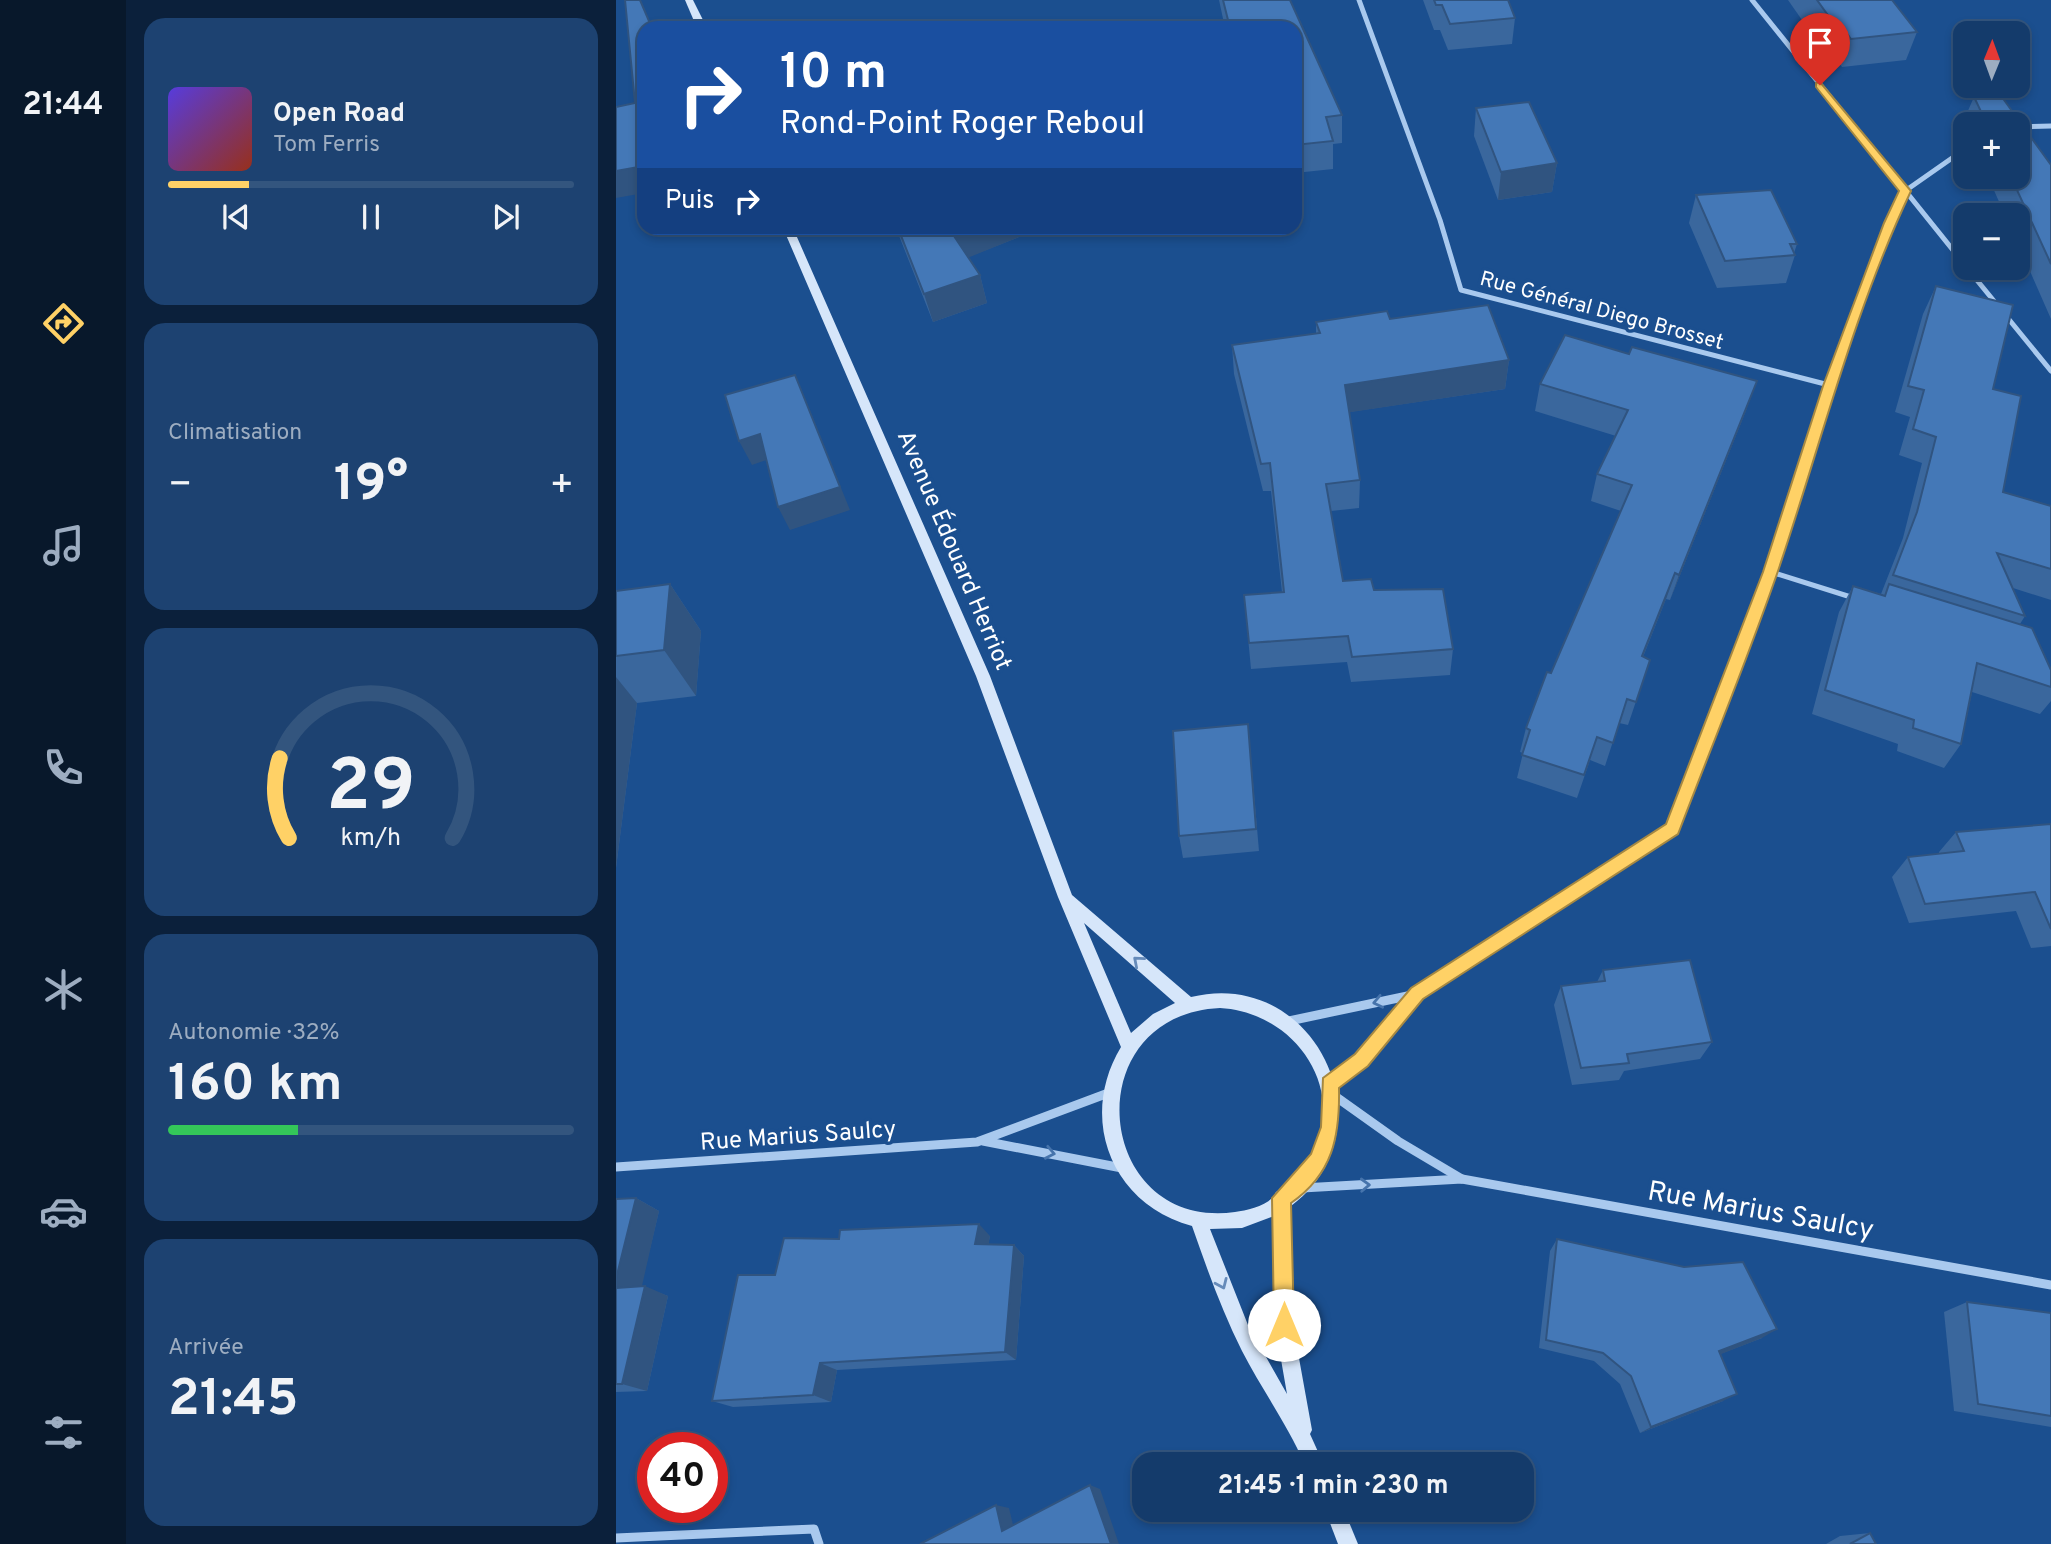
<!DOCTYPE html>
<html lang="fr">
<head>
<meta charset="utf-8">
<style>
	:root { --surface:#143b6b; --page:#1d4271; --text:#f1f3f6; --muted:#9dadc1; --line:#33557e; --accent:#ffd166 }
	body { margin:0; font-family:Overpass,sans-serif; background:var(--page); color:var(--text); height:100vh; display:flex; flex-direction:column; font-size:26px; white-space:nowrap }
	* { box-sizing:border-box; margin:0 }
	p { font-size:23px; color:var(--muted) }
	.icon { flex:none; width:38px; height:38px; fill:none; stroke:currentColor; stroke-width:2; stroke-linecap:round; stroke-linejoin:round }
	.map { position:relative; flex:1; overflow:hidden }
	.details { display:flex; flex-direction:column; gap:18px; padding:18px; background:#0b203b; width:490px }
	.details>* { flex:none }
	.banner { position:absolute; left:21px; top:21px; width:665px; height:214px; border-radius:21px; box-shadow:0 4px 10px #0003,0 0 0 2px var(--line); background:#1a4fa0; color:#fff; overflow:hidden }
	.needle { width:46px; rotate:1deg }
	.fabs { position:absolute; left:1337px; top:21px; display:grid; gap:14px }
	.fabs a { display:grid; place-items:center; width:77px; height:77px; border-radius:14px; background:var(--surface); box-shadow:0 4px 10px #0003,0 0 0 2px var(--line); font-size:35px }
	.speed { position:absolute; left:21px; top:1432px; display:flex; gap:14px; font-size:35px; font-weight:700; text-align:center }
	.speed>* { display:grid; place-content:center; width:91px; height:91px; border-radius:50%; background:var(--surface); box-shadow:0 4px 10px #0003,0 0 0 2px var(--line); line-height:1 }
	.speed .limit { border:10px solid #d22; background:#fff; color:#111 }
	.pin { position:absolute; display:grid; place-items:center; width:60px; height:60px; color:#fff; margin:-72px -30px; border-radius:50% 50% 50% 0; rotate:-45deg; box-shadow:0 0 7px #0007 }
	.pin .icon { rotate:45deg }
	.me { position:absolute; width:77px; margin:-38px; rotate:0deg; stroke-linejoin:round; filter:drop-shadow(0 0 5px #0008) }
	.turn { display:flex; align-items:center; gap:24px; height:147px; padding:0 28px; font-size:32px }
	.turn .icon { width:91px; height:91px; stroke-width:2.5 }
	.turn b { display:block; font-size:49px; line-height:60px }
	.then { display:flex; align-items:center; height:66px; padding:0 28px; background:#0003; gap:14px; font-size:26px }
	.big { font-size:52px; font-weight:700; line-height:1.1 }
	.details .widget { flex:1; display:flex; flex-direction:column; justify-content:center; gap:10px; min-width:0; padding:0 24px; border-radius:21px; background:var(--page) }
	.details .dial { align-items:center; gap:0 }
	.dial svg { height:182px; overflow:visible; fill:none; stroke:var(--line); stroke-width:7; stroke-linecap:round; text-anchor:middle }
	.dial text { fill:var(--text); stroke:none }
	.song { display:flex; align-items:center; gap:21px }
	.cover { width:84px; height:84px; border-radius:10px; background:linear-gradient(135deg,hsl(250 70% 55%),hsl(10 70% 35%)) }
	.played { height:7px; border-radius:4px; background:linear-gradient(90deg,var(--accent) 20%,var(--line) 20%) }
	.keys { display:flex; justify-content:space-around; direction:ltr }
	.heat { display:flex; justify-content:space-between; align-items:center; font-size:38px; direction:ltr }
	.charge { height:10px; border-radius:5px; background:linear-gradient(90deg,#34c759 32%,var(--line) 0) }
	.trip { position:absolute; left:516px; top:1452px; width:402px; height:70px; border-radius:21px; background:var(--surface); box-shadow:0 4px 10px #0003,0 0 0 2px var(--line); font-weight:700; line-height:70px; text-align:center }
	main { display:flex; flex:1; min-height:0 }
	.tab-bar { display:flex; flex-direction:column; width:126px; justify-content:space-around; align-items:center; background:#08182b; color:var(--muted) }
	.tab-bar .icon { width:49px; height:49px }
	.tab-bar .active { color:var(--accent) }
	.tab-bar b { font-size:32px; color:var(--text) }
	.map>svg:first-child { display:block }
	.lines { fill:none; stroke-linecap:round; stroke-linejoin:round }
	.lane { stroke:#a9c9ee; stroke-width:5 }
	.street-far2 { stroke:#a9c9ee; stroke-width:5 }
	.street-far1 { stroke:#a9c9ee; stroke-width:6 }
	.street { stroke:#a9c9ee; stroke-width:9 }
	.secondary { fill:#d6e6fa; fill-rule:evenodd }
	.wall { fill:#3a679d }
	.shaded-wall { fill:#305480 }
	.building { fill:#4478b7; stroke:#305480; stroke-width:2 }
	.oneway { stroke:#668bba }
	.oneway2 { stroke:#4674ac }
	.route { fill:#ffd166; stroke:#a68842; stroke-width:2 }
	.labels { text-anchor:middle; stroke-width:7; stroke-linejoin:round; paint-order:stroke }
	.far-street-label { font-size:21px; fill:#fff; stroke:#1b4f8f }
	.street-label { font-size:24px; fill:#fff; stroke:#1b4f8f }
	.near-street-label { font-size:28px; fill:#fff; stroke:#1b4f8f }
</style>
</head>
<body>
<main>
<nav class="tab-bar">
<b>21:44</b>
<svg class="icon active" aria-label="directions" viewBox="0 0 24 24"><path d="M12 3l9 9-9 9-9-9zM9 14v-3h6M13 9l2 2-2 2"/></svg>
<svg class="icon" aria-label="music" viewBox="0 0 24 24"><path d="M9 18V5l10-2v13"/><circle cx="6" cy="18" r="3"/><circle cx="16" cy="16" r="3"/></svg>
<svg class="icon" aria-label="phone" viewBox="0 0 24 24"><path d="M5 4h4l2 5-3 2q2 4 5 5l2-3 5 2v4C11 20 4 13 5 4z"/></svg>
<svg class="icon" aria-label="climate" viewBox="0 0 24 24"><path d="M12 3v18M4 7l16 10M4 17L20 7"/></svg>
<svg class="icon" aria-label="car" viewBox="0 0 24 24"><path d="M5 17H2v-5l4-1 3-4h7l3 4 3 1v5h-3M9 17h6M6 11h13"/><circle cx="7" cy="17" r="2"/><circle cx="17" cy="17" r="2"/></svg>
<svg class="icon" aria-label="filters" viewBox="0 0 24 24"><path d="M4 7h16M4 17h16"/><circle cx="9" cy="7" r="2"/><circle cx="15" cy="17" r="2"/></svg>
</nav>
<section class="details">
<div class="widget">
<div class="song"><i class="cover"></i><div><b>Open Road</b><p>Tom Ferris</p></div></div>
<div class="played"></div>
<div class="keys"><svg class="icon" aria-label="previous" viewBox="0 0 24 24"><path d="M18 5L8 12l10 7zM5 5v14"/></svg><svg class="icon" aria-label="pause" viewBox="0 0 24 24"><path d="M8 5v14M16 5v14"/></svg><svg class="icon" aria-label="next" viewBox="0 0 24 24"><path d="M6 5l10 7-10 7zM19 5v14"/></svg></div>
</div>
<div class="widget"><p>Climatisation</p>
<div class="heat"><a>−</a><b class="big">19°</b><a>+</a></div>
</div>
<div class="widget dial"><svg viewBox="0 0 100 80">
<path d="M14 69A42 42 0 1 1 86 69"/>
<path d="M14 69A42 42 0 0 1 10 34" stroke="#ffd166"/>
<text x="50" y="56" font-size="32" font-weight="700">29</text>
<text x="50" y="72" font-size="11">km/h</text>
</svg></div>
<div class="widget"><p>Autonomie · 32%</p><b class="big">160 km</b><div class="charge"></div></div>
<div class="widget"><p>Arrivée</p><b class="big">21:45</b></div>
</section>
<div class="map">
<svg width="1435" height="1544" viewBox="0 0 1435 1544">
	<rect width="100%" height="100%" fill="#1b4f8f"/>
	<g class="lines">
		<polyline class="lane" points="1155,572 1238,598"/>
		<g class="street-far2">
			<polyline points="743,0 824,220 845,290 1213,385"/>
			<polyline points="1136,0 1349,265"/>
			<polyline points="1402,127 1435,126"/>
			<polyline points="1351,268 1435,371"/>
			<polyline points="1212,389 1273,223 1289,191 1349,149"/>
		</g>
		<polyline class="street-far1" points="958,893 1056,829 1155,572 1212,388"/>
		<g class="street">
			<polyline points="801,994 960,891"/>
			<polyline points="673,1021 801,994 745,1060 714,1084"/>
			<polyline points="716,1094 782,1141 846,1179"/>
			<polyline points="367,1141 506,1168"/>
			<polyline points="0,1167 361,1142 495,1092"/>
			<polyline points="686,1188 846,1179 1435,1285"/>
			<polyline points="0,1538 198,1529 203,1544"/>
		</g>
		<g class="secondary">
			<polygon points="69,0 77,0 91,28 81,28"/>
			<path d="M167,228H177L374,676L456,895L575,997C699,966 777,1130 675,1206L677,1325L696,1430L694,1434L708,1465H689C672,1425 646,1390 626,1351C606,1311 591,1269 576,1226C495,1204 462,1118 505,1047L442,897L360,676ZM468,923L559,1003L537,1014L515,1033ZM604,1008C679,1012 734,1090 694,1160C685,1176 676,1185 660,1192C654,1206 632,1210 619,1212C478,1231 458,1015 604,1008ZM658,1216L659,1325L671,1394L632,1325L594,1229L626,1228Z"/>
			<polygon points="709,1510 728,1510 742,1544 722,1544"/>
		</g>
	</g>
	<g class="wall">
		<polygon points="603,0 674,0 726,115 726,143 717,144 717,169 679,173 679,28 609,28"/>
		<polygon points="807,0 892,0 899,18 896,44 832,50 824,30 818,30"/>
		<polygon points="1172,0 1276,0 1301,32 1290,60 1226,67 1220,59 1214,60"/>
		<polygon points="1378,86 1435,165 1435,319 1402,244 1402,215 1389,215 1372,177 1402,177 1402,124 1349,124 1349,126 1347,122 1358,97"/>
		<polygon points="860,108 941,163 936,192 882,200 858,136"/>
		<polygon points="1080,195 1181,244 1178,253 1179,255 1170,283 1101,288 1073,223"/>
		<polygon points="280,228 400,228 403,237 352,257 364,275 371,303 317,322"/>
		<polygon points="1320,286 1377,389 1387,492 1435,506 1435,600 1397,588 1409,616 1404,624 1435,670 1435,701 1424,714 1356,692 1345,744 1328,768 1281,751 1282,744 1196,714 1223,612 1237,586 1265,594 1287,538 1306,463 1283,455 1294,417 1279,412 1307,314"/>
		<polygon points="774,319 893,360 889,389 733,412 744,480 743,508 715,511 727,581 758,590 837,649 834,675 735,682 731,662 635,669 628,595 666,592 655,491 647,491 618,374 616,345 700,334 700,322"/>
		<polygon points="924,384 1131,408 1054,600 1050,599 1027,657 1034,660 1012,725 1003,723 989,766 974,760 961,798 901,778 907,753 904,752 910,728 935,673 1005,511 975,501 981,474 1000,436 919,411"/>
		<polygon points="54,584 85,631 80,696 21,703 0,868 0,591"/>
		<polygon points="632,724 643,851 567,858 563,836"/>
		<polygon points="1435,824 1435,946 1415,948 1400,911 1293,923 1276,877 1292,857 1323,854 1323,852 1340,832"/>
		<polygon points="987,970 1096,1042 1084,1059 1008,1071 1003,1080 956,1085 938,1005 945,986 981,982"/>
		<polygon points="20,1198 43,1211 25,1286 52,1296 31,1391 0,1392 0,1199"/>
		<polygon points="374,1236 372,1245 398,1245 408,1256 400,1360 221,1370 215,1402 117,1407 96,1401 159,1275 223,1239"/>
		<polygon points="941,1239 1146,1338 1104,1354 1107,1401 1024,1433 1004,1384 978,1361 923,1348 934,1251"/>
		<polygon points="1351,1302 1435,1313 1435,1427 1338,1411 1328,1312"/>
		<polygon points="1254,1533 1260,1544 1210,1544 1224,1536"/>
	</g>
	<g class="shaded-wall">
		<polygon points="941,163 936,192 882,200 885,172"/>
		<polygon points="28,166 28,193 0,198 0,171"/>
		<polygon points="349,228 400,228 403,237 344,261 336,233"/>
		<polygon points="364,275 371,303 317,322 308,294"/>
		<polygon points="893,360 889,389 729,413 729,385"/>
		<polygon points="179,375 234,510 174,530 162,507"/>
		<polygon points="1141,381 1131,408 1054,600 1063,575"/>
		<polygon points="144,434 156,458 136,465 123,441"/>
		<polygon points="1059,573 1050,599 1017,681 1026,656"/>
		<polygon points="54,584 85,631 80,696 48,650"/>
		<polygon points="0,677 21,703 0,868"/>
		<polygon points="20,1198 43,1211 23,1299 0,1289 0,1279"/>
		<polygon points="363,1224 374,1236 371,1255 359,1244"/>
		<polygon points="398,1245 408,1256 400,1360 389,1352"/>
		<polygon points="29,1286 52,1296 31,1391 6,1384"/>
		<polygon points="1161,1329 1146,1338 1090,1360 1103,1351"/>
		<polygon points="204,1363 221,1370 215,1402 197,1395"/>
		<polygon points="1121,1394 1107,1401 1024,1433 1035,1427"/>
		<polygon points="474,1485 484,1489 503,1544 495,1544"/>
		<polygon points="380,1505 393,1508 399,1533 386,1531"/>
	</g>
	<g class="building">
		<polygon points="9,0 24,0 36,28 28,28 28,166 0,171 0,107 19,103"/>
		<polygon points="607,0 674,0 726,115 710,117 717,141 679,145 679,28 614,28"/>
		<polygon points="818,0 892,0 899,18 834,24 826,5 820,5"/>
		<polygon points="1201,0 1276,0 1301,32 1235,39 1229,31 1224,32"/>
		<polygon points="1378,86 1435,165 1435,264 1395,177 1402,177 1402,124 1371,124 1358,97"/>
		<polygon points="913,102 941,163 885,172 860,108"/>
		<polygon points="1155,190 1181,244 1174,244 1179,255 1109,261 1080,195"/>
		<polygon points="282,228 349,228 336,233 364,275 308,294"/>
		<polygon points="1320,286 1397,305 1377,389 1405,396 1387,492 1435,506 1435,569 1381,553 1409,616 1277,575 1301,512 1320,437 1297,429 1308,390 1292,386"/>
		<polygon points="872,305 893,360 729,385 744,480 710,484 727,581 755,579 758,590 827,589 837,649 736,657 732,636 633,643 628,595 668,592 654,463 645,464 616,345 704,333 700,322 771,311 774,319"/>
		<polygon points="949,335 1013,354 1016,347 1141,381 1063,575 1059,573 1026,656 1034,660 1020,702 1011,699 997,743 981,737 968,775 906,755 914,730 910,728 931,672 935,673 1016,485 981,474 1012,410 924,384"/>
		<polygon points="179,375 224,487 162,507 144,434 123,441 109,395"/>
		<polygon points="54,584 48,650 0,656 0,591"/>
		<polygon points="1273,584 1416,628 1435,670 1435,687 1361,663 1345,744 1297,728 1298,720 1209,690 1237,586 1269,596"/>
		<polygon points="632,724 640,829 563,836 557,731"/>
		<polygon points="1435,824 1435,929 1419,892 1309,904 1292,857 1348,851 1340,832"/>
		<polygon points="1074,960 1096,1042 1011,1054 1013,1063 965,1068 945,986 989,981 987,970"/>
		<polygon points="20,1198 0,1279 0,1199"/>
		<polygon points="363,1224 359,1244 398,1245 389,1352 204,1363 197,1395 96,1401 122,1275 159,1275 168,1238 223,1239 224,1230"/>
		<polygon points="941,1239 1068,1267 1127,1262 1161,1329 1103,1351 1121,1394 1035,1427 1015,1376 987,1353 930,1340"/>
		<polygon points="29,1286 6,1384 0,1384 0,1288"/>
		<polygon points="1351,1302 1435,1313 1435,1416 1362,1404"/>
		<polygon points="474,1485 495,1544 304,1544 380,1505 386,1531"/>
		<polygon points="1254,1533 1260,1544 1234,1544"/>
	</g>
	<defs><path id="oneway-chevron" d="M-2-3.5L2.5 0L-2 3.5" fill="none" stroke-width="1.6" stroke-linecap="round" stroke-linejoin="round" transform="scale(1.75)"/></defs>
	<g class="oneway">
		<use href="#oneway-chevron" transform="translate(522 961) rotate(-139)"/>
		<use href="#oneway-chevron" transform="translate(606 1284) rotate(66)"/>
	</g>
	<g class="oneway2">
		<use href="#oneway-chevron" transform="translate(762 1002) rotate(168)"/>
		<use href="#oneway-chevron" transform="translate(434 1153) rotate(11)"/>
		<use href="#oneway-chevron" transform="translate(749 1185) rotate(-2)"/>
	</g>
	<path class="route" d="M1204,82L1295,191C1237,313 1205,444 1162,571C1132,658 1097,743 1064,829L1062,834L807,999L752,1066L723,1088C724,1136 717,1174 675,1203L678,1325L675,1332L668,1335L661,1332L658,1325L656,1198L695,1154L705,1127L707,1078L739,1054L795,988L1050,824L1147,572L1207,386L1268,223L1283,191L1200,87V83Z"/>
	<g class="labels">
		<g class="far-street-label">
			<text transform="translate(986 310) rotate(15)" y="7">Rue Général Diego Brosset</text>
		</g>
		<g class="street-label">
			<text transform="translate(339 550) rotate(67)" y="8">Avenue Édouard Herriot</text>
			<text transform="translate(182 1135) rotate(-4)" y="8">Rue Marius Saulcy</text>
		</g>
		<g class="near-street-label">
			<text transform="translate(1145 1209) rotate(10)" y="10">Rue Marius Saulcy</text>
		</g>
	</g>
</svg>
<div class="fabs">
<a><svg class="needle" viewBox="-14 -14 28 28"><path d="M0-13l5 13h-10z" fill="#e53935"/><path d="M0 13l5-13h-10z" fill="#9dadc1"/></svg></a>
<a>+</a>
<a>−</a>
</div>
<div class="speed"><div class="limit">40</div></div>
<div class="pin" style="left:1204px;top:85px;background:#d93025"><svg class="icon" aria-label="arrive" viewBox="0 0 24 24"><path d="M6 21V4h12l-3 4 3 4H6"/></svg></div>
<svg class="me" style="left:668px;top:1325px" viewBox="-20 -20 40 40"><circle r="19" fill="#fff"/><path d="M0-13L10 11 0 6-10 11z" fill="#ffd166"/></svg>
<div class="trip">21:45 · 1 min · 230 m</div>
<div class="banner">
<div class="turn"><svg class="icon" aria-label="right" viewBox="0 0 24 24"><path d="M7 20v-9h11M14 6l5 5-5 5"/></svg><div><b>10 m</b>Rond-Point Roger Reboul</div></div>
<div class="then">Puis<svg class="icon" aria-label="right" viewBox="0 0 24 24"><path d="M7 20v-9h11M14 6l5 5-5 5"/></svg></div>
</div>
</div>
</main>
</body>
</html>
